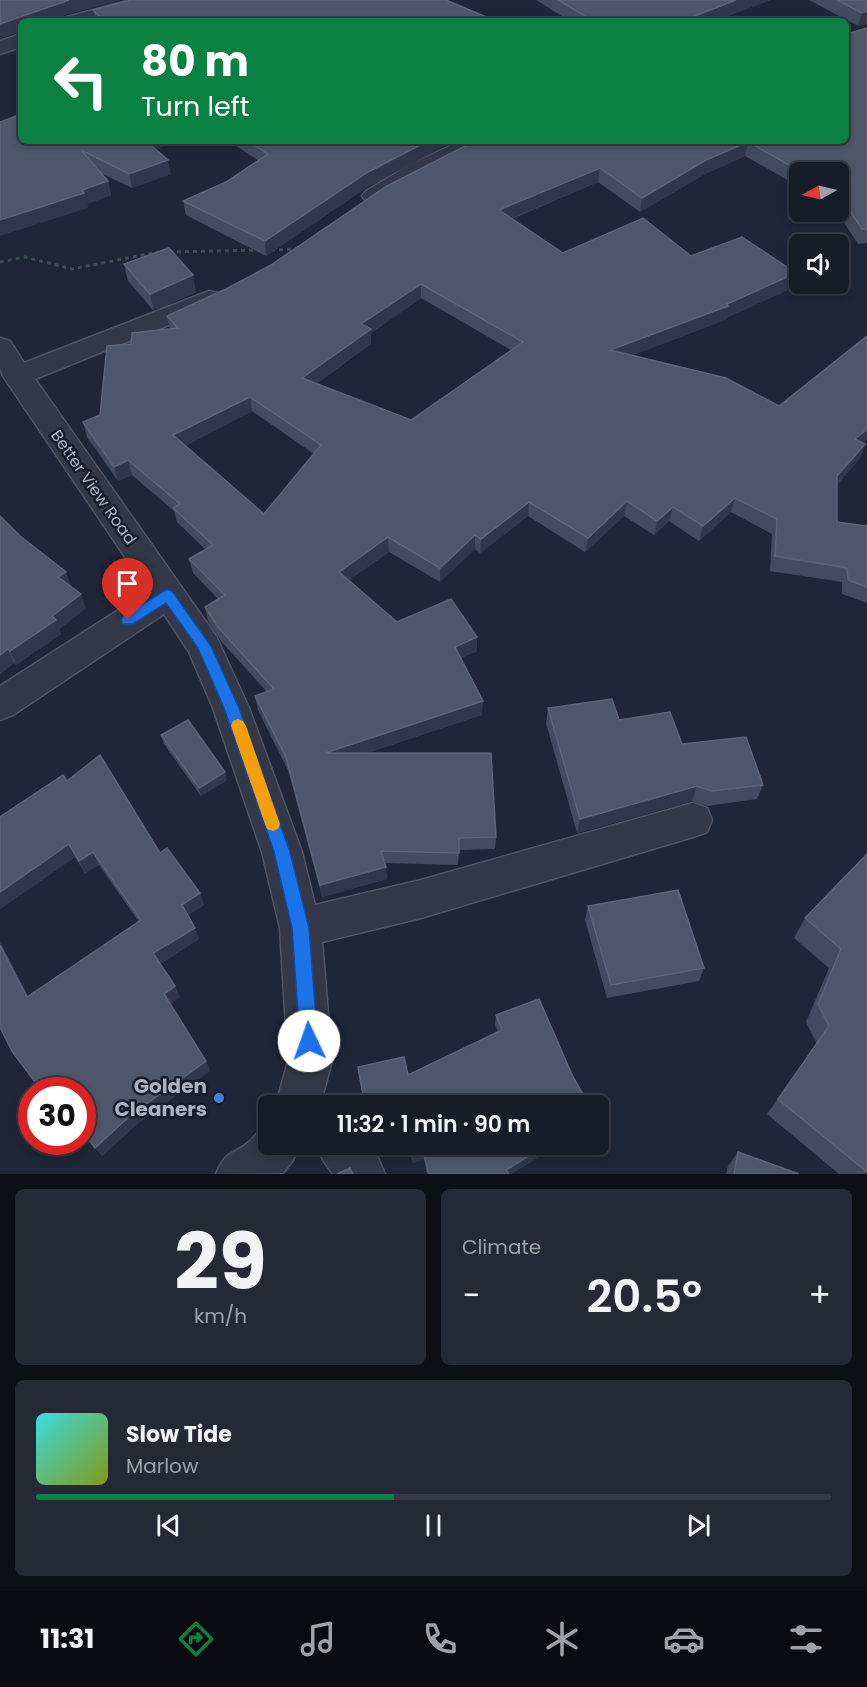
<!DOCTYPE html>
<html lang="en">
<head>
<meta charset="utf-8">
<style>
	:root { --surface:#171c29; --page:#242935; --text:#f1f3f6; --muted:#9ea1a8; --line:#363a46; --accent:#0b8043 }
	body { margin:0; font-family:Poppins,sans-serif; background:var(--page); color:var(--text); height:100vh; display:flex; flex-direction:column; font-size:22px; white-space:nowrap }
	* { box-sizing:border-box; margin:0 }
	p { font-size:20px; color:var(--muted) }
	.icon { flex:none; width:33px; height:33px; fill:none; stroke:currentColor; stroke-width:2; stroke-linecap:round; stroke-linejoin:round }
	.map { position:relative; height:1174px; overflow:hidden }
	.panel { display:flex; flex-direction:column; gap:15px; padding:15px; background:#0d0f17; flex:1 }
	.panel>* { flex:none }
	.hud { position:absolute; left:18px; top:18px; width:831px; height:126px; border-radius:9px; box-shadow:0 3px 9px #0003,0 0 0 2px var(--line); background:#0b8043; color:#fff; overflow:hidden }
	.needle { width:39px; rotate:262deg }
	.controls { position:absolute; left:789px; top:162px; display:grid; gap:12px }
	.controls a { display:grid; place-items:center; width:60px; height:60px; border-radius:9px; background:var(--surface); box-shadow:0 3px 9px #0003,0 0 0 2px var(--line); font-size:30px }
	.speed { position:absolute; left:18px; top:1077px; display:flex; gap:12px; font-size:30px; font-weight:700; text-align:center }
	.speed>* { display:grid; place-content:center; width:78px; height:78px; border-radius:50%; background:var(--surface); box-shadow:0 3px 9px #0003,0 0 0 2px var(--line); line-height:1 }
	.speed .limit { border:9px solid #d22; background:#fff; color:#111 }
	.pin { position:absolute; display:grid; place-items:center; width:51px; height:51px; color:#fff; margin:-62px -26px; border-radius:50% 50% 50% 0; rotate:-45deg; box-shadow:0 0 6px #0007 }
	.pin .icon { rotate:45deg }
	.me { position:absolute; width:66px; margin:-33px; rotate:357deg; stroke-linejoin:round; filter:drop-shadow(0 0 4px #0008) }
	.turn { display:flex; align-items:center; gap:21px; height:126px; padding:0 24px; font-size:27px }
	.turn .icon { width:78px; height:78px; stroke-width:2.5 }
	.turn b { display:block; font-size:42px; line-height:51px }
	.big { font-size:45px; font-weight:600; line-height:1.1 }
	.panel .widget { flex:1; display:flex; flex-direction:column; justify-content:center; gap:9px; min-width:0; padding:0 21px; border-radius:9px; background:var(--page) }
	.panel .dial { align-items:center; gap:0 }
	.dial b { font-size:78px; line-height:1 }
	.song { display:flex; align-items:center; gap:18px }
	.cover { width:72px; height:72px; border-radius:9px; background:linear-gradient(135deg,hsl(180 70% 55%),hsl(70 70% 35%)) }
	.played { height:6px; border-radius:3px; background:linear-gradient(90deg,var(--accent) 45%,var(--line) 45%) }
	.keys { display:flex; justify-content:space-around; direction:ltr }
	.heat { display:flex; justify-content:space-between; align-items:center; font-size:33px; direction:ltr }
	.panel .tiles { flex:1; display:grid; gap:15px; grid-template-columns:1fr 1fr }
	.widget:last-child { grid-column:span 2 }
	.trip { position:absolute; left:258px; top:1095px; width:351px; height:60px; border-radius:9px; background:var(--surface); box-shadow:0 3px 9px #0003,0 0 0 2px var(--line); font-weight:600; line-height:60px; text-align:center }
	.menu { display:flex; height:96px; justify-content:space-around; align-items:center; background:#090b10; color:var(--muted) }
	.menu .icon { width:42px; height:42px }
	.menu .active { color:var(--accent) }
	.menu b { font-size:27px; color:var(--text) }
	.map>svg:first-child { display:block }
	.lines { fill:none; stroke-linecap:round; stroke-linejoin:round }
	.street-casing { stroke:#505565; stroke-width:3 }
	.path { stroke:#3e4f55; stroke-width:3; stroke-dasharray:4 4; stroke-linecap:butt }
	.street { fill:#323847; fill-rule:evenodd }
	.wall { fill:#434b5f; fill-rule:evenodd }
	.shaded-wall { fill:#30374a }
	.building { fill:#4e566a; stroke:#5d6478; stroke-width:1.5; fill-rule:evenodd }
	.route { fill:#1a73e8; stroke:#114b97; stroke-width:1.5 }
	.slow { fill:#f59e0b }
	.shop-dot { fill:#3f7fe0; stroke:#181d2b; stroke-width:2 }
	.labels { text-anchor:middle; stroke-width:5; stroke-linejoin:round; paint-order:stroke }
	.street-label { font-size:16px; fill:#acb2c4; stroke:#181d2b }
	.near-poi-label { font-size:20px; font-weight:bold; fill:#acb2c4; stroke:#181d2b; text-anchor:end }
</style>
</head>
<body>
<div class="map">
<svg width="867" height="1174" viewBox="0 0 867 1174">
	<rect width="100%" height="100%" fill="#1f2637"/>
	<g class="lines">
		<g class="street-casing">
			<g id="street">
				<polygon points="131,0 163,0 160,4 97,21 64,21 67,17"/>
				<polygon points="21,34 21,47 0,54 0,41"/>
				<polygon points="461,141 490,141 487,146 425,175 382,201 374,203 366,201 362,196 366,191 409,165"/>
				<polygon points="209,291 218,293 222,299 218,305 35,379 216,636 249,708 302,852 315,905 421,880 693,803 707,808 712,820 707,832 693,837 421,918 322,942 332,1061 322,1098 325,1106 278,1106 277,1101 288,1061 280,928 262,852 213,708 189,652 164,614 13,715 0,720 0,686 148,591 3,376 0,368 0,338 10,341 24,363"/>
				<path d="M268,1125V1144H300L293,1160L283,1173L216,1174C226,1149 233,1156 250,1141C257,1135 259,1128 268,1125Z"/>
				<polygon points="316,1144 368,1144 378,1158 385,1174 333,1174 323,1160"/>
			</g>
		</g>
		<g class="path">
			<polyline points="271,250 296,249"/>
			<polyline points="169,252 260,250"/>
			<polyline points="0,262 25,257 72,269 158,252"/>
		</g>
		<use href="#street" class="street"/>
	</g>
	<g class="wall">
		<polygon points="536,0 770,0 714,21 570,21"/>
		<polygon points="809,0 867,0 867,24 858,26"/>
		<polygon points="93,10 496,21 96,21"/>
		<path d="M867,28V243L858,244L837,212H838V172H800V187L745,156L703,175L640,212L598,182L512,219L563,253L691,256L792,288L726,318L725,320L632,355L779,406L865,444L860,458L837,485V522L867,526V603L842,594V582L770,571L772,534L731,512L699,541L669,521L654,535L624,516L585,552L528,516L480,553L475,549L440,582L389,552L349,580L397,622L477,637V651L461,658L482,715L367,753L496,837L495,849L459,850L458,865L385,863L387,879L322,897L288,770L258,710L255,696L267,692L221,641L208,621L205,607L218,599L193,573L189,559L205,549L177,522L174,511L132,475L118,481L87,437L83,422L100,415L131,344L170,329L167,316L226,289L271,265L475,141H846L850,33ZM421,298L511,350L411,420L316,384L371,344V333ZM252,411L314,454L264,514L185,446Z"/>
		<polygon points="0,122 156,150 171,174 132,188 101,173 108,181 111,195 87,204 88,208"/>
		<polygon points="228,141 455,141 369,186 266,256 186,215 183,201 226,182 258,160"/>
		<polygon points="124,264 196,292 154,311 128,281"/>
		<polygon points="0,516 70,586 86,608 59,629 61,634 16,665 14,663 0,674"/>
		<polygon points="548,708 619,720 682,744 763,785 757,799 707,806 692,801 577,833 546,723"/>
		<polygon points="161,735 227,780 201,796 164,744"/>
		<polygon points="67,781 160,853 200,893 204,905 188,915 199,939 160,964 180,997 170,1004 206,1061 210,1071 137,1124 102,1156 82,1090 41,1090 0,942 28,996 139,922 99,865 85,873 75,857 0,909"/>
		<polygon points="867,854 867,1173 865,1174 839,1174 767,1114 817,1044 806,1022 829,968 794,938 805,918"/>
		<polygon points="588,906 704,968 699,981 607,998 585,920"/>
		<polygon points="496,1015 573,1077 590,1106 365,1106 408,1075 498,1032 495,1025"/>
		<polygon points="408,1144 560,1144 511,1174 427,1174 424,1159 413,1163"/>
		<polygon points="738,1152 799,1174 726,1174 728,1166"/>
	</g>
	<g class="shaded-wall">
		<polygon points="69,0 122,0 66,15 49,21 21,21 21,31 0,39 0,24"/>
		<polygon points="736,0 770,0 714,21 682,21"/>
		<polygon points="867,11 866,24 858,26 862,13"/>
		<polygon points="144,141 177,141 147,153"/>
		<polygon points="428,141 455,141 369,186 266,256 265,241 368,172"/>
		<polygon points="748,142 745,156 703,175 640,212 642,198 706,160"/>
		<polygon points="168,160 171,174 132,188 129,174"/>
		<polygon points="600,168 598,182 498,224 499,210"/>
		<polygon points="108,181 111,195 87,204 88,208 0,236 0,220"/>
		<polygon points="796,273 792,288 726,318 725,320 608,365 610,350 727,304"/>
		<polygon points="193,275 196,292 154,311 150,294"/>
		<polygon points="421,284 421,298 371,333 371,344 303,393 302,378 361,324"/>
		<polygon points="250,397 252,411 177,450 173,435"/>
		<polygon points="867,429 867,439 850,453 855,439"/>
		<polygon points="865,444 860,458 832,491 837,476"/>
		<polygon points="128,460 132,475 118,481 114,467"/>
		<polygon points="735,498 731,512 699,541 703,526"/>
		<polygon points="627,501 624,516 585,552 588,538"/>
		<polygon points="529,502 528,516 480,553 481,539"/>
		<polygon points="673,507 669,521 654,535 657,521"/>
		<polygon points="475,535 475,549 440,582 440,568"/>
		<polygon points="388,537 389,552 340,586 339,572"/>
		<polygon points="66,572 71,586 58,577"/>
		<polygon points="81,594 86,608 59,629 61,634 16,665 10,651"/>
		<polygon points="477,637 477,651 455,660 455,647"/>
		<polygon points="8,649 14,663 0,674 0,655"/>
		<polygon points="483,701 482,715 327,766 325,753"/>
		<polygon points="225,772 227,780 201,796 199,788"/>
		<polygon points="697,786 692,801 577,833 580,819"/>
		<polygon points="69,844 75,857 0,909 0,892"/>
		<polygon points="93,852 99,865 85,873 79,861"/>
		<polygon points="386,867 387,879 322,897 320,885"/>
		<polygon points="200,893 204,905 187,916 182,905"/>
		<polygon points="195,928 199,939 158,965 153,953"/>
		<polygon points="0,942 34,1007 27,997 0,945"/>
		<polygon points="175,986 180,997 169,1005 164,994"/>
		<polygon points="206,1061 210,1071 137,1124 102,1156 95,1148 131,1115"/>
		<polygon points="398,1100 399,1106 374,1106"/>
		<polygon points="548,1144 560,1144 511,1174 505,1174 506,1170"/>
		<polygon points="423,1151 424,1159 413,1163 412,1155"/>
	</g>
	<g class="building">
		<polygon points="0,0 69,0 0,24"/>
		<polygon points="131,0 446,0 496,21 104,21 93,10"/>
		<polygon points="558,0 736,0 682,21 593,21"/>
		<polygon points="837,0 867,0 867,11 862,13"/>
		<path d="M867,28V229H862L838,193V172H802L748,142L706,160L642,198L600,168L499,210L563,253L643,218L691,256L742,237L796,273L727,304L728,306L610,350L726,378L779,406L867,336V429L855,439L865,444L837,476V522L867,526V587L848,580L847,568L775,556L777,519L735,498L703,526L673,507L657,521L627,501L588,538L529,502L481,539L475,535L440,568L388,537L339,572L397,622L451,599L477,637L455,647L483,701L325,753H491L496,837L459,838V853L381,851L386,867L320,885L286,757L255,696L274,689L218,627L205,607L225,595L189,559L213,545L173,508L180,504L128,460L114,467L83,422L100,415L107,346L131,344L132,333L178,328L167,316L226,289L271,265L387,186L475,141H846V31H847L850,33ZM421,284L523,342L411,420L302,378L371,329L361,324ZM250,397L321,445L264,514L173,435Z"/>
		<polygon points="21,114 21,141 146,141 168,160 129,174 81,150 108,181 82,190 84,193 0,220 0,122"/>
		<polygon points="248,141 428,141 368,172 265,241 183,201 226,182 268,154"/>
		<polygon points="169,248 193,275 150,294 124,264"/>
		<polygon points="0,516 20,536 66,572 58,577 81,594 52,616 56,620 10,651 8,649 0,655"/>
		<polygon points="612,699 619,720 670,712 682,744 746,737 763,785 712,791 697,786 580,819 548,708"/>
		<polygon points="188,720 225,772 199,788 161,735"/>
		<polygon points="100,755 160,853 167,848 200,893 182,905 195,928 153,953 175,986 164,994 206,1061 131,1115 95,1148 82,1131 82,1090 41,1090 12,1051 0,1027 0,945 27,997 141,920 93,852 79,861 69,844 0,892 0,817 63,775 67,781"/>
		<polygon points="867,854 867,1172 778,1099 829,1026 818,1004 841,949 805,918"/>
		<polygon points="678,890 704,968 611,985 588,906"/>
		<polygon points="539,999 573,1077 590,1106 400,1106 398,1100 374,1106 365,1106 358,1067 404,1057 408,1075 502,1030 496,1015"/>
		<polygon points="410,1144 548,1144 506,1170 509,1174 429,1174 423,1151 412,1155"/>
		<polygon points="738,1152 799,1174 734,1174"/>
		<polygon points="350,1168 353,1174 337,1174"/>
	</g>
	<polygon class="route" points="167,589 172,591 211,646 239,708 290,852 309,928 318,1041 315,1047 309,1050 302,1047 300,1041 292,928 274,852 224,708 198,648 166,603 133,624 123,624 121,620 123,616"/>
	<polygon class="slow" points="238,719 243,721 246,726 280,824 278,829 273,831 267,829 265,824 231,726 233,721"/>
	<circle class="shop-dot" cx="219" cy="1098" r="6"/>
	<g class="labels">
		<g class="street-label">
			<text transform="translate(94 487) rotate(55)" y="6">Better View Road</text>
		</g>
		<g class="near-poi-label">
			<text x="207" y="1093">Golden<tspan x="207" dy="23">Cleaners</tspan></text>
		</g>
	</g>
</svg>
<div class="controls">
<a><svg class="needle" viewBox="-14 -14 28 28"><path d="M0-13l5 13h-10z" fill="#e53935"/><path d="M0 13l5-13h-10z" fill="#9ea1a8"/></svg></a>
<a><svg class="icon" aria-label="sound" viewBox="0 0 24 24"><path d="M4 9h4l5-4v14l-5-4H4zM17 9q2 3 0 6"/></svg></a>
</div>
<div class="speed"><div class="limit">30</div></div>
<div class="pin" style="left:128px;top:620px;background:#d93025"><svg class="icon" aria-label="arrive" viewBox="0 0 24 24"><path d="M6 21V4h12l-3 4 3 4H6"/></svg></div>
<svg class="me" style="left:309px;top:1041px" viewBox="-20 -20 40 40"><circle r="19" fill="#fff"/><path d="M0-13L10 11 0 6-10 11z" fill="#1a73e8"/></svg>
<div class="trip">11:32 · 1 min · 90 m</div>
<div class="hud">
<div class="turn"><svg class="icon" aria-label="left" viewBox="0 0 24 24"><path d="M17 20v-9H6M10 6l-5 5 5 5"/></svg><div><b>80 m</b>Turn left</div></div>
</div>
</div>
<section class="panel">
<div class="tiles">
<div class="widget dial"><b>29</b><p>km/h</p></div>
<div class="widget"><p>Climate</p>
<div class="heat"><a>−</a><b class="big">20.5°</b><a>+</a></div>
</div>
<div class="widget">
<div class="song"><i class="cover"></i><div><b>Slow Tide</b><p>Marlow</p></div></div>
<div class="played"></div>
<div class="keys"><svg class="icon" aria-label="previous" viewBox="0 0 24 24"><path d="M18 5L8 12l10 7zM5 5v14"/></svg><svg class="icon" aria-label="pause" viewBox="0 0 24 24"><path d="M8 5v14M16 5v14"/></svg><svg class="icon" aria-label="next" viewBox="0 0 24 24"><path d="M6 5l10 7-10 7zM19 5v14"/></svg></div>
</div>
</div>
</section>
<nav class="menu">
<b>11:31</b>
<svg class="icon active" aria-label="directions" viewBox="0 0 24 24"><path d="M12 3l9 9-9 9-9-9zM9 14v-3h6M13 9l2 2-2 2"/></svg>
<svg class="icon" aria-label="music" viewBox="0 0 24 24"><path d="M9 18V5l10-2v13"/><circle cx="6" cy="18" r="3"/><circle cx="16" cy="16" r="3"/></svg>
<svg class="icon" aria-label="phone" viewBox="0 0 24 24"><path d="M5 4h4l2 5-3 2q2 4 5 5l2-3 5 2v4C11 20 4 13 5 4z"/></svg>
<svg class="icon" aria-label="climate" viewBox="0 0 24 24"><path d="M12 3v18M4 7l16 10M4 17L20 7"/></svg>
<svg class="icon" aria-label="car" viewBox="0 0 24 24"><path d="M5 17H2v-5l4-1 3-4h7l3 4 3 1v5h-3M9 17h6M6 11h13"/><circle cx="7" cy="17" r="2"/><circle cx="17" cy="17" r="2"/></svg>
<svg class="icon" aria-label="filters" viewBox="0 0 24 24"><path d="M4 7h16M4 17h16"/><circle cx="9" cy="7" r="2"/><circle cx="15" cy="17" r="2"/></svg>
</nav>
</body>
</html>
